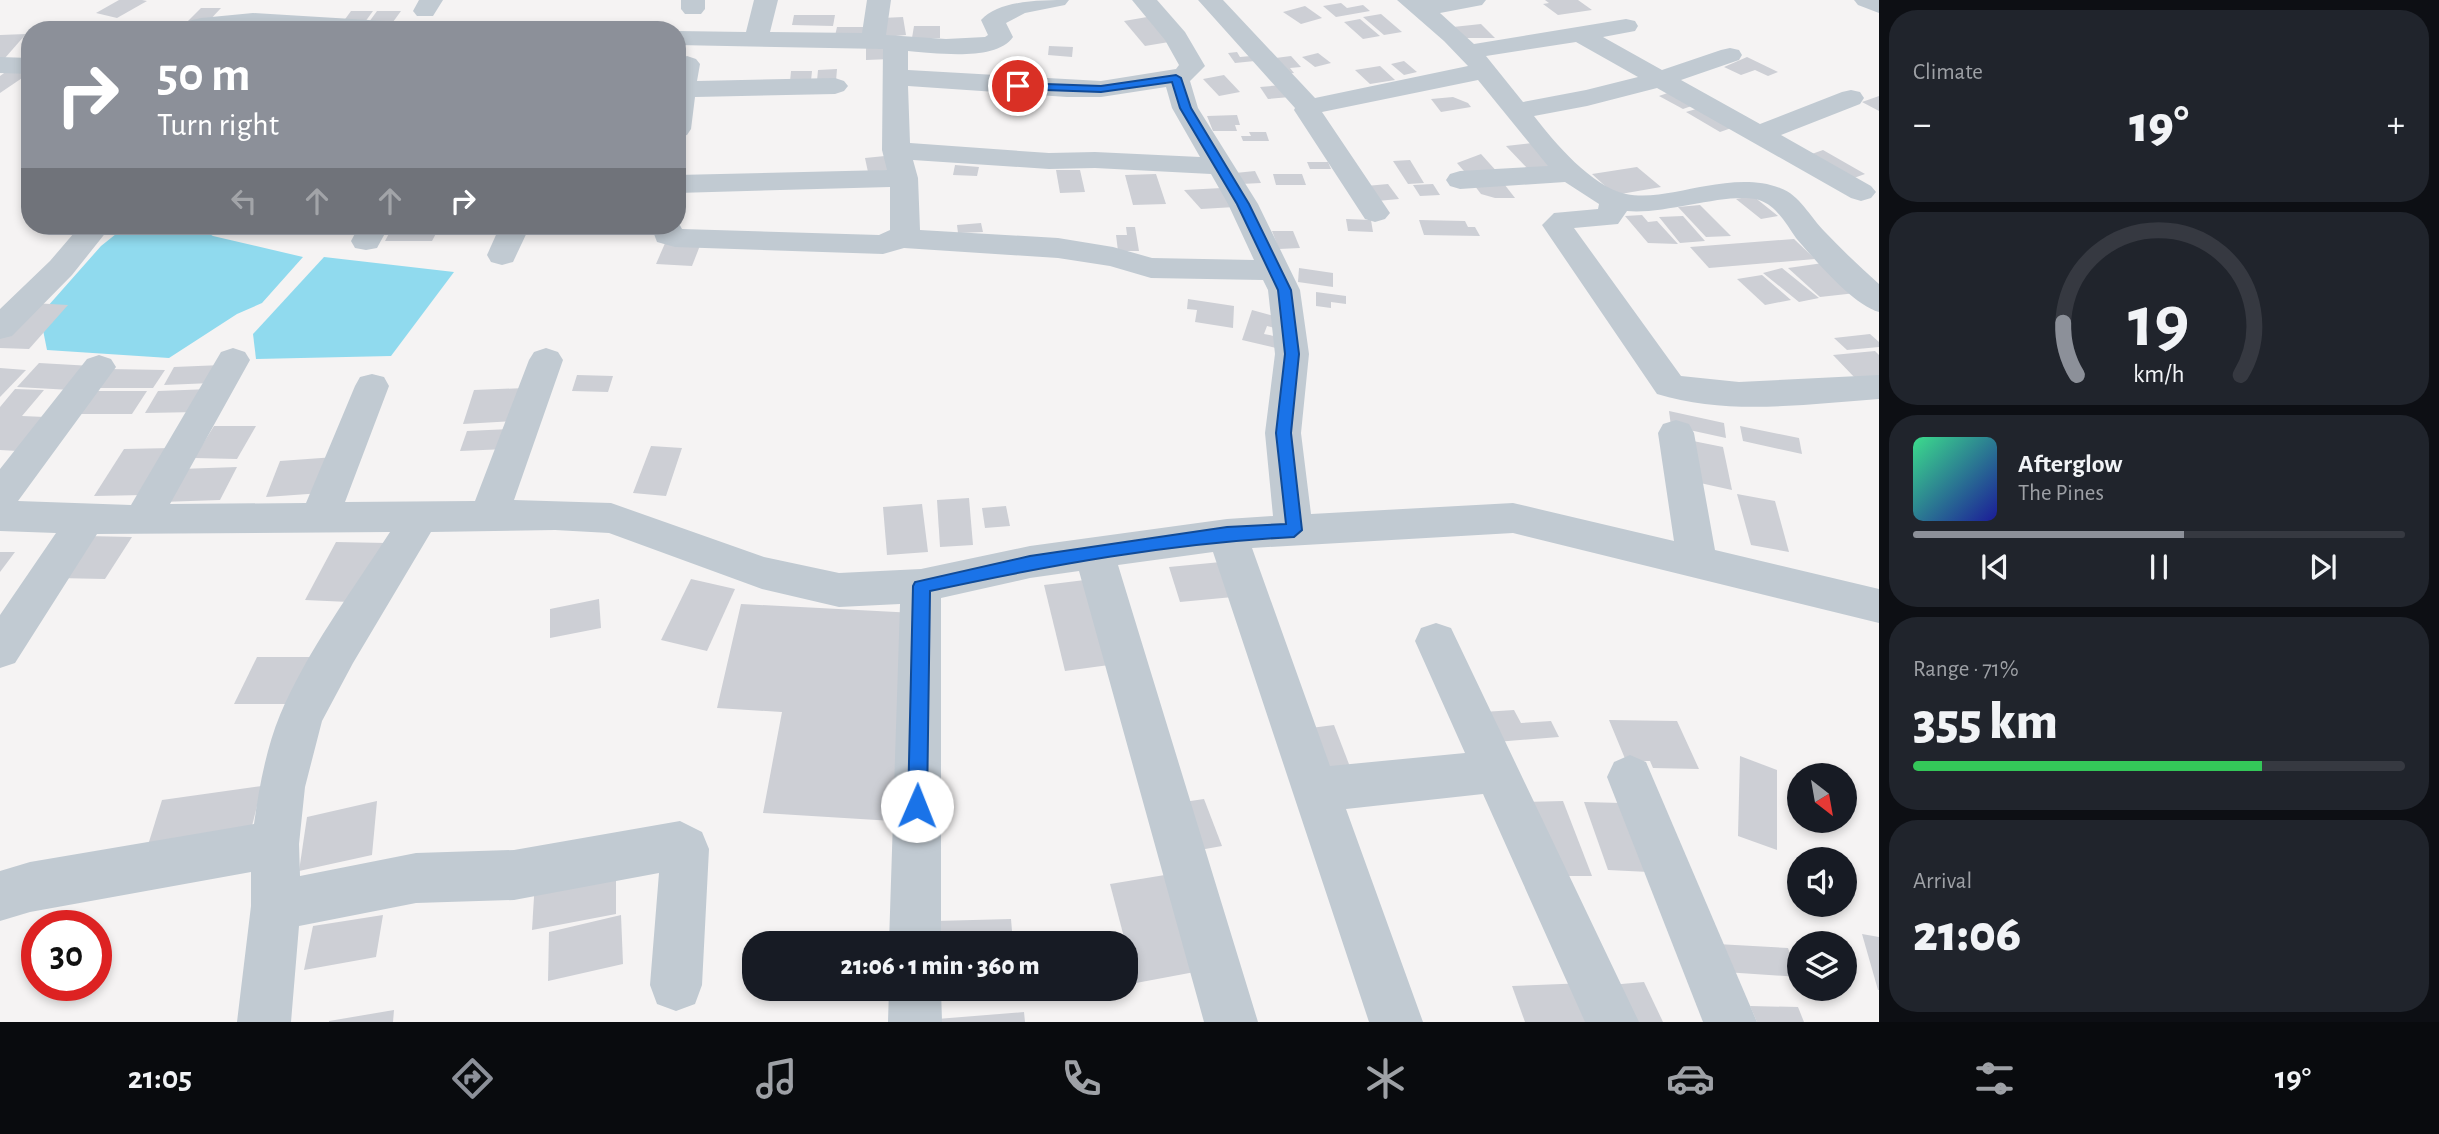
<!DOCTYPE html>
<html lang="en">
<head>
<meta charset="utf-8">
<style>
	:root { --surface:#171b24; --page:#20242c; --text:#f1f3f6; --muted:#9ea1a6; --line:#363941; --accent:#8c9099 }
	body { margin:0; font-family:"Alegreya Sans",sans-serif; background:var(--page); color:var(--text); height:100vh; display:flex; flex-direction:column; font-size:26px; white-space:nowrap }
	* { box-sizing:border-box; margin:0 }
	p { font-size:23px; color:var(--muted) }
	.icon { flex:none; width:38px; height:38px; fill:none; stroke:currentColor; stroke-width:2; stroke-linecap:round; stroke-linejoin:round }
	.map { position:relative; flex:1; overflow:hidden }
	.sheet { display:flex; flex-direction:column; gap:10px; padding:10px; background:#0d0f14; width:560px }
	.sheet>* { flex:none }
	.guide { position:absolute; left:21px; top:21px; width:665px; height:214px; border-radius:28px; box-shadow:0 4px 10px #0003; background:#8c9099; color:#fff; overflow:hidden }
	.needle { width:46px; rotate:149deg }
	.fabs { position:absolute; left:1787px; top:763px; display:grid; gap:14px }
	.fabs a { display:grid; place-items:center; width:70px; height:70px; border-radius:50%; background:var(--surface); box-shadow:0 4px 10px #0003; font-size:35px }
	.speed { position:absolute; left:21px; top:910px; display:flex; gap:14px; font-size:35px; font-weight:700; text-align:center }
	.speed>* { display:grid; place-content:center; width:91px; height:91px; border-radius:50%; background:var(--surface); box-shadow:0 4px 10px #0003; line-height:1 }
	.speed .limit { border:10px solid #d22; background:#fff; color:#111 }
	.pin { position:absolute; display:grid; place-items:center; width:60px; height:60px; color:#fff; margin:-30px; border:4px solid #fff; border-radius:50%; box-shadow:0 2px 7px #0007 }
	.me { position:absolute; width:77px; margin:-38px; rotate:1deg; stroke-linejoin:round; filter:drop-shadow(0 0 5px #0008) }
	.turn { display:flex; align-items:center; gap:24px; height:147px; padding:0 21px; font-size:32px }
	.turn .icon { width:91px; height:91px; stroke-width:2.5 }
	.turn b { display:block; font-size:49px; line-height:60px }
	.lanes { display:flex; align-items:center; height:66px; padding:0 21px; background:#0003; justify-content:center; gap:35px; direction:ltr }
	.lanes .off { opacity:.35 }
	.big { font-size:52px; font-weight:800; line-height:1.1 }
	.sheet .tile { flex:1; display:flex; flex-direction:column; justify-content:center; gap:10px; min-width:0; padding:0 24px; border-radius:28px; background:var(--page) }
	.sheet .dial { align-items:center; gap:0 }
	.dial svg { height:182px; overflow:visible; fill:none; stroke:var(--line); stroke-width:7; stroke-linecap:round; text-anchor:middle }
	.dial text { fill:var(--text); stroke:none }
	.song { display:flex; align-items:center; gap:21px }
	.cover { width:84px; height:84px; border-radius:10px; background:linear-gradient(135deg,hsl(150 70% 55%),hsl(240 70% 35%)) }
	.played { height:7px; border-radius:4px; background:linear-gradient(90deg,var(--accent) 55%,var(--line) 55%) }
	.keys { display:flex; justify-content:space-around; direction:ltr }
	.heat { display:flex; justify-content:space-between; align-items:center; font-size:38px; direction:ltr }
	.charge { height:10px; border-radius:5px; background:linear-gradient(90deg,#34c759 71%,var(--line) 0) }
	.trip { position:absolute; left:742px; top:931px; width:396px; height:70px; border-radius:28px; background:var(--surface); box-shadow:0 4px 10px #0003; font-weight:800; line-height:70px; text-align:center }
	.menu { display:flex; height:112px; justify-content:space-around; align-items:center; background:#090b0e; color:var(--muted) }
	.menu .icon { width:49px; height:49px }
	.menu .current { color:var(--accent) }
	.menu b { font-size:32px; color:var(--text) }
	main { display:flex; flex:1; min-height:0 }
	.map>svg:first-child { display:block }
	.water { fill:#90daee }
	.building { fill:#cdcfd5 }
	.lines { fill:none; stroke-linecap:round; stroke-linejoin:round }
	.minor { fill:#c1cad2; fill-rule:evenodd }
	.route { fill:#1a73e8; stroke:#114b97; stroke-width:2 }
</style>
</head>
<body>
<main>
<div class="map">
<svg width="1879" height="1022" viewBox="0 0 1879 1022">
	<rect width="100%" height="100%" fill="#f5f3f3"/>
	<g class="water">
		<polygon points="126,226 196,226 213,236 303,257 262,303 237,314 169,358 47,350 40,315 101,246"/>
		<polygon points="324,257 454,272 391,356 256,359 253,334"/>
	</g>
	<g class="building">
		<polygon points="119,0 142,0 147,1 117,18 96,13"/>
		<polygon points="1545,0 1578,0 1592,10 1558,15 1543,4 1549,3"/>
		<polygon points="1341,3 1347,8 1363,5 1370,11 1336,17 1323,6"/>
		<polygon points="1305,6 1322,18 1301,24 1283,12"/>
		<polygon points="201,8 221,8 207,23 186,23"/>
		<polygon points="351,11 373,11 365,22 343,22"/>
		<polygon points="377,11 401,11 393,22 369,22"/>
		<polygon points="1381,14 1402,32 1384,35 1363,17"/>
		<polygon points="794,15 835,15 833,26 792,25"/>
		<polygon points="1153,16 1175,41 1145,46 1124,21"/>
		<polygon points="903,17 906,35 885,37 882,18"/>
		<polygon points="1360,19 1380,36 1363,39 1344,22"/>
		<polygon points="1481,24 1495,38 1465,38 1453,27"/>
		<polygon points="137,25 133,30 100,30 103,27"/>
		<polygon points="914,26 940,26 940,38 912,38"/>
		<polygon points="837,27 871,27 870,36 835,36"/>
		<polygon points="26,34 5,58 0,58 0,35"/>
		<polygon points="866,46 890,46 891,59 866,60"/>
		<polygon points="1049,46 1073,47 1072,57 1048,55"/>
		<polygon points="1237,52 1240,57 1251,56 1255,61 1235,63 1228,53"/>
		<polygon points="1318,53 1331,63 1315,67 1302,57"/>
		<polygon points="1291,56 1301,67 1290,68 1294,73 1283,74 1269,59"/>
		<polygon points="1747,57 1778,72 1768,76 1755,70 1741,75 1724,67"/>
		<polygon points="1404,61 1417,72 1404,75 1391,64"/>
		<polygon points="1380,66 1395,80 1370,84 1355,70"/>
		<polygon points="837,69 836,81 817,81 818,70"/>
		<polygon points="7,71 28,74 0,93 0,76"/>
		<polygon points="791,71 812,71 811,81 790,82"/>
		<polygon points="1224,75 1240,92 1219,96 1203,79"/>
		<polygon points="1282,85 1290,97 1268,99 1260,87"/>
		<polygon points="1676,90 1700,103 1683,109 1659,96"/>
		<polygon points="1879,96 1879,111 1862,102"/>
		<polygon points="1453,97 1468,103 1471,107 1441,112 1431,99"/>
		<polygon points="1706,106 1740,125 1720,132 1686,112"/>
		<polygon points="1237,115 1240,125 1235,125 1237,131 1213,131 1207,116"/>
		<polygon points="1249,132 1266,132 1269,141 1243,141 1241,136 1251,136"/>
		<polygon points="1532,143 1553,166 1528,169 1506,146"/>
		<polygon points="1823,150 1865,174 1851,179 1809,155"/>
		<polygon points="1481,154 1499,174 1470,178 1457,163"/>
		<polygon points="895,155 898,169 868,172 865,158"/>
		<polygon points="1410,160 1424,183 1408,184 1393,161"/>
		<polygon points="1307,162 1328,162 1331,169 1310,169"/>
		<polygon points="955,165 979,167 977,176 953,175"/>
		<polygon points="1637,167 1661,187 1615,195 1592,174"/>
		<polygon points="1056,170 1080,170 1085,192 1060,193"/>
		<polygon points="1255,171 1261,183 1241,184 1235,173"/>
		<polygon points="1156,174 1166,204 1133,205 1125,175"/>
		<polygon points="1273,174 1302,174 1306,185 1276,185"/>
		<polygon points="1501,180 1515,198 1495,198 1481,194 1471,181"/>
		<polygon points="1388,184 1399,199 1377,201 1366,186"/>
		<polygon points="1433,184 1440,195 1420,196 1413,185"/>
		<polygon points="1222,188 1235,207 1201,209 1184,190"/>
		<polygon points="1753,196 1778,216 1761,219 1736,199"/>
		<polygon points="1700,205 1731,236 1706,237 1678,207"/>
		<polygon points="1642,215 1648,222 1657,221 1678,244 1648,243 1625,216"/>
		<polygon points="1683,216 1705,241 1680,243 1659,217"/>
		<polygon points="1346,219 1371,220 1373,232 1348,231"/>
		<polygon points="1419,220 1465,221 1468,227 1475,227 1480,236 1424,235"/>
		<polygon points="981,223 983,232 958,233 957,225"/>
		<polygon points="393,226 440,226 432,241 385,241"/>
		<polygon points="1126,227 1135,227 1139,251 1118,251 1116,235 1127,235"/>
		<polygon points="1272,231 1293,231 1300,248 1279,249"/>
		<polygon points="1794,239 1815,259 1709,268 1690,247"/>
		<polygon points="666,241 701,243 692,266 656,264"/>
		<polygon points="1823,263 1856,293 1820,297 1788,268"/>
		<polygon points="1299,268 1333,273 1333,287 1298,282"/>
		<polygon points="1782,268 1819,298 1799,302 1763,273"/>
		<polygon points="1762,275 1791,300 1765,305 1737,279"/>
		<polygon points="1316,292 1346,296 1346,304 1331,302 1331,308 1316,306"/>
		<polygon points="1188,299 1234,306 1233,328 1195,322 1197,310 1187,309"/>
		<polygon points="33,303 68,305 29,349 0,348 0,338"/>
		<polygon points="1252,310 1285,319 1282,330 1267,326 1264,334 1279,337 1276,348 1242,340"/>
		<polygon points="1870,334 1879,342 1879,347 1847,350 1834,338"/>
		<polygon points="1875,351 1879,355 1879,376 1856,379 1833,355"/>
		<polygon points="39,363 92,366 71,390 17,387"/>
		<polygon points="222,365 212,383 164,385 174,367"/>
		<polygon points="0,368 26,370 0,397"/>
		<polygon points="108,369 165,370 153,388 94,388"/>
		<polygon points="577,375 613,376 608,392 572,391"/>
		<polygon points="525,388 516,421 463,424 474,390"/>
		<polygon points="15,389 44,390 22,416 45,417 18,451 0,450 0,407"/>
		<polygon points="211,389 198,412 145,413 158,391"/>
		<polygon points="91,391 147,391 132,414 75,414"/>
		<polygon points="1669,411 1724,423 1726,438 1671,426"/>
		<polygon points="214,426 256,426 237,459 194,458"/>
		<polygon points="1740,426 1799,438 1802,454 1743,441"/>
		<polygon points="511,429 506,449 460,451 467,431"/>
		<polygon points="1683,439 1723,447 1732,490 1691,481"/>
		<polygon points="651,446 682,448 666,496 633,493"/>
		<polygon points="172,448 144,495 94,496 124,449"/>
		<polygon points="335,457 322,493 266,497 280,461"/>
		<polygon points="237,467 220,500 161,502 180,469"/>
		<polygon points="1737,494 1775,501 1789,552 1751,545"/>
		<polygon points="969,498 973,545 940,547 937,500"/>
		<polygon points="922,504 928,552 887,555 883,507"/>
		<polygon points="1006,506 1010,526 985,528 982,508"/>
		<polygon points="86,536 132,537 105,579 57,578"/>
		<polygon points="336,542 387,543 349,602 305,600"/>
		<polygon points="0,552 15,552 0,572"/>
		<polygon points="1221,562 1233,597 1180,602 1169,567"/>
		<polygon points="691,579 735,589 707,651 661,640"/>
		<polygon points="1085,580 1109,665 1065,671 1044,585"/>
		<polygon points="599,599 601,628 550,638 550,609"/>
		<polygon points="741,604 915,613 893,821 763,813 782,712 717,708"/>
		<polygon points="257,657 318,657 298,704 234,704"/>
		<polygon points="1514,710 1521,723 1551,721 1559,737 1496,742 1483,712"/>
		<polygon points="1609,720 1677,721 1699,769 1653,768 1650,761 1626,761"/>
		<polygon points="1334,725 1352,772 1320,775 1303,729"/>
		<polygon points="1740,756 1777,770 1777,850 1738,836"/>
		<polygon points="262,786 251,830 148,845 162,800"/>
		<polygon points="1204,799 1222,846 1194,851 1177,803"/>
		<polygon points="377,801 372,855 299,871 307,817"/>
		<polygon points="1563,801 1592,876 1550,876 1522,802"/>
		<polygon points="1584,802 1622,803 1649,872 1608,870"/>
		<polygon points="616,865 616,914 532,930 535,880"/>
		<polygon points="1171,874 1200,971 1136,983 1110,884"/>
		<polygon points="383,915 376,957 304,970 313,926"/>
		<polygon points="621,915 623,964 548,981 549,932"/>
		<polygon points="1011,919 1013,943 935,943 935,921"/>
		<polygon points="1862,934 1879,937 1879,990 1878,990"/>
		<polygon points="1699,943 1788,948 1799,977 1710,971"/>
		<polygon points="1644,982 1663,1022 1615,1022 1599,986"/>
		<polygon points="1587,983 1603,1022 1525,1022 1512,986"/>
		<polygon points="936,989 1015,989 1016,996 936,998"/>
		<polygon points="1750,1006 1798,1007 1804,1022 1757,1022"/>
		<polygon points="394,1010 393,1022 329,1022 329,1021"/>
		<polygon points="1024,1012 1025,1022 937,1022 937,1019"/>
	</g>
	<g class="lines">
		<g class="minor">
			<polygon points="419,0 443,0 433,16 417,16 413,11"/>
			<polygon points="681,0 705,0 705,9 701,14 685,14 681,9"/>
			<path d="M754,0H778L770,32L862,33L867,0H891L886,35L946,39L985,37L988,35L981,20C999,0 1041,0 1069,0L1065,5L1025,13L1006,23L1013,37C996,62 935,53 908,51V70L1101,81L1176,69L1179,65L1165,40L1132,0H1157L1185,32L1205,66L1190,81L1198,108L1258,204L1300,290L1309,354L1301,433L1311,514L1513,503L1674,541L1658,433L1663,424L1676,420L1689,424L1694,433L1715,550L1879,589V623L1513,533L1252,548L1330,766L1465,753L1415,641L1421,628L1436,623L1451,628L1639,1022H1585L1483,794L1346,809L1423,1022H1369L1213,552L1118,565L1258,1022H1204L1079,571L1030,578L941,598V943H889L900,604L839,607L762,589L609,533L555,530L431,532L353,663L322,721L305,787L299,844L300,876L416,853L514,850L680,821L702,832L709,849L702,985L695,1004L676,1011L657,1004L650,985L659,873L514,900L416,903L299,926L291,1022H237L251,906V872L30,912L0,921V871L30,862L254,824C259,788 266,749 280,715C307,651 352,591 390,532L97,534L15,663L0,668V615L56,533L0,531V469L87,359L99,355L111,359L116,367L18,501L131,505L221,352L233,348L245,352L250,360L170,504L306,503L355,386L360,377L372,374L384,377L389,386L345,502L475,501L529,360L534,352L546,348L558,352L563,360L514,500L611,503L764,557L839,573L921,569L1030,546L1227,519L1273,516L1265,433L1275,354L1268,290L1263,280L1151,278L1110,266L1058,258L904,248L883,254L675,247L657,242L651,226H677V220L682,229L879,235L890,230V187L677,193V175L887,170L882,150L883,49L677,45V31L746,32ZM908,86L1067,97H1101L1166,87L1172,108L1200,157L1095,152L1049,153L910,143ZM913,160L1049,169L1095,168L1211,174L1228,204L1254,260L1152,258L1113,247L1058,238L920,230L918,178Z"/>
			<path d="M1198,0H1223L1315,98L1468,66L1444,41L1397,0H1486L1482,5L1440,13L1474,44L1626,19L1635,21L1638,26L1635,31L1603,37L1662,70L1721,50L1730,48L1739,50L1742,55L1739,60L1681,80L1760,124L1842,92L1851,90L1860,92L1864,98L1860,104L1781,135L1871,186L1876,192L1871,198L1861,201L1851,198L1657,88L1587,106L1534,116C1554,142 1592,187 1626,194C1652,199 1681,190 1706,186C1730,182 1756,179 1780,188C1800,195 1810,217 1825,232C1842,250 1860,267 1879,284V312C1853,305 1814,259 1796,238C1786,224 1777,206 1759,200C1729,191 1665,215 1627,211L1618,224L1574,228L1681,376L1739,382L1879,375V399C1806,404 1728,416 1657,394L1542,225L1554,213L1598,209L1599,204L1565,182L1460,189L1450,186L1446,180L1450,174L1460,171L1548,166L1478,80L1322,112L1390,213L1385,219L1375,222L1365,219L1294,110L1295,108ZM1576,42L1638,77L1586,90L1523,102L1486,56Z"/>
			<polygon points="1854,0 1879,0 1879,13 1858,5"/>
			<polygon points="253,13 385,21 394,23 397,28 168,30 171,25 201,18"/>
			<polygon points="687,56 696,59 700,64 697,81 835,78 844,81 848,86 844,91 835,94 695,97 691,129 687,135 677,137 677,60"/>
			<polygon points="0,57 30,58 30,74 0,73"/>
			<polygon points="80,226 111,226 72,275 12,336 0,339 0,309 50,261"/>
			<polygon points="359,226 389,226 377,248 366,250 355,248 351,241"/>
			<polygon points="500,226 530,226 513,262 502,265 491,262 487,255"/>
			<polygon points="1630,755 1646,762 1757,1022 1703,1022 1607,777 1614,762"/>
			<polygon points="889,989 941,989 942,1022 888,1022"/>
		</g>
	</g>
	<path class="route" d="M1176,75L1181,78L1191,108L1249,204L1291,290L1299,354L1291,433L1302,530L1294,537C1171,543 1050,565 930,591L927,806L924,813L917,815L910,813L908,806L913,586L915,582L1030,556L1227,527L1286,524L1276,433L1285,354L1278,290L1237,204L1180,108L1172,82L1101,92L1018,89L1013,86L1018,83L1101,86Z"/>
</svg>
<div class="fabs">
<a><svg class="needle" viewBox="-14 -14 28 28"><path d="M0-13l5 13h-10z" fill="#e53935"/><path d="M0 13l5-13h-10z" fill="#9ea1a6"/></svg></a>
<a><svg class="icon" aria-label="sound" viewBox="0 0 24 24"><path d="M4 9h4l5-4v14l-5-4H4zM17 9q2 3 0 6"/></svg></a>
<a><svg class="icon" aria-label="layers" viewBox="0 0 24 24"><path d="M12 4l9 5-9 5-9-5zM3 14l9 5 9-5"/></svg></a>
</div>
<div class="speed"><div class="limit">30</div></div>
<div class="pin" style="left:1018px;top:86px;background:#d93025"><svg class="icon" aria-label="arrive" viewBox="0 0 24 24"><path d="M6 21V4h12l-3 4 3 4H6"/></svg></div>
<svg class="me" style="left:917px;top:806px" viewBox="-20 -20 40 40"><circle r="19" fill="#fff"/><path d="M0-13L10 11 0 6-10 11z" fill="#1a73e8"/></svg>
<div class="trip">21:06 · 1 min · 360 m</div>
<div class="guide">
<div class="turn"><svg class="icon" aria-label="right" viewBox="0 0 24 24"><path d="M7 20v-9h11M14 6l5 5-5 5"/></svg><div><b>50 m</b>Turn right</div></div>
<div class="lanes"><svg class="icon off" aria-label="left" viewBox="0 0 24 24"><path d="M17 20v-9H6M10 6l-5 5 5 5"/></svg><svg class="icon off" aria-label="ahead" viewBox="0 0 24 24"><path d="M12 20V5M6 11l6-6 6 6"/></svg><svg class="icon off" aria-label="ahead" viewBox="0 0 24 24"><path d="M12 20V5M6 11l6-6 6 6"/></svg><svg class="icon" aria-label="right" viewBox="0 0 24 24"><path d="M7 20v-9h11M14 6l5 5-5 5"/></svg></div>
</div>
</div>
<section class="sheet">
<div class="tile"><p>Climate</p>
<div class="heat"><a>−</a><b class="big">19°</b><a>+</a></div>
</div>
<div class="tile dial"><svg viewBox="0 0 100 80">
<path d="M14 69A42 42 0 1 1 86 69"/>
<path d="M14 69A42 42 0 0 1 8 46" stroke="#8c9099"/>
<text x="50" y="56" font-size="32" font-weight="700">19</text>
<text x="50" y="72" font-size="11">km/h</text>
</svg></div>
<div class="tile">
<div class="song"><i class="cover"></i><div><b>Afterglow</b><p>The Pines</p></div></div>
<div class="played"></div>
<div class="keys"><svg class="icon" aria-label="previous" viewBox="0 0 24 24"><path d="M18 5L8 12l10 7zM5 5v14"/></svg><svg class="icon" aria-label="pause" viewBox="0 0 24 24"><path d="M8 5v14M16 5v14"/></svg><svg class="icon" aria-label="next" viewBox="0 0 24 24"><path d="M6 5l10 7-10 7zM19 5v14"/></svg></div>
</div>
<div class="tile"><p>Range · 71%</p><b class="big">355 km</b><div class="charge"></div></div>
<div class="tile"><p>Arrival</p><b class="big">21:06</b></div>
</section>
</main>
<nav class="menu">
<b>21:05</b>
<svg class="icon current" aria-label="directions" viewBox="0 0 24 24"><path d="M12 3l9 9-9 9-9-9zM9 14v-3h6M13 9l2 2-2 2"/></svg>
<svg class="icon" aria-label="music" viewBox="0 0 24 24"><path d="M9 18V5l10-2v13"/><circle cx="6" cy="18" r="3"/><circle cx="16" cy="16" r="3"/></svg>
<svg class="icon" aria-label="phone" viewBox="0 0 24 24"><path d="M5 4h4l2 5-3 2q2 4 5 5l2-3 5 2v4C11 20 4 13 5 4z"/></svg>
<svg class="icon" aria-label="climate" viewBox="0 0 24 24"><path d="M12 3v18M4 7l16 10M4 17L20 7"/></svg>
<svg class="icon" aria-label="car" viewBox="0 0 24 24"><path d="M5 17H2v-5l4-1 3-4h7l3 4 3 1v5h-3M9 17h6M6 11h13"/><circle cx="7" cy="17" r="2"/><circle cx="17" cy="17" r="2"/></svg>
<svg class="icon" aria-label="filters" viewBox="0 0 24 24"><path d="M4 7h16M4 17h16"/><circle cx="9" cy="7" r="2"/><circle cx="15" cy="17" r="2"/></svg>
<b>19°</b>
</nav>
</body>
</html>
